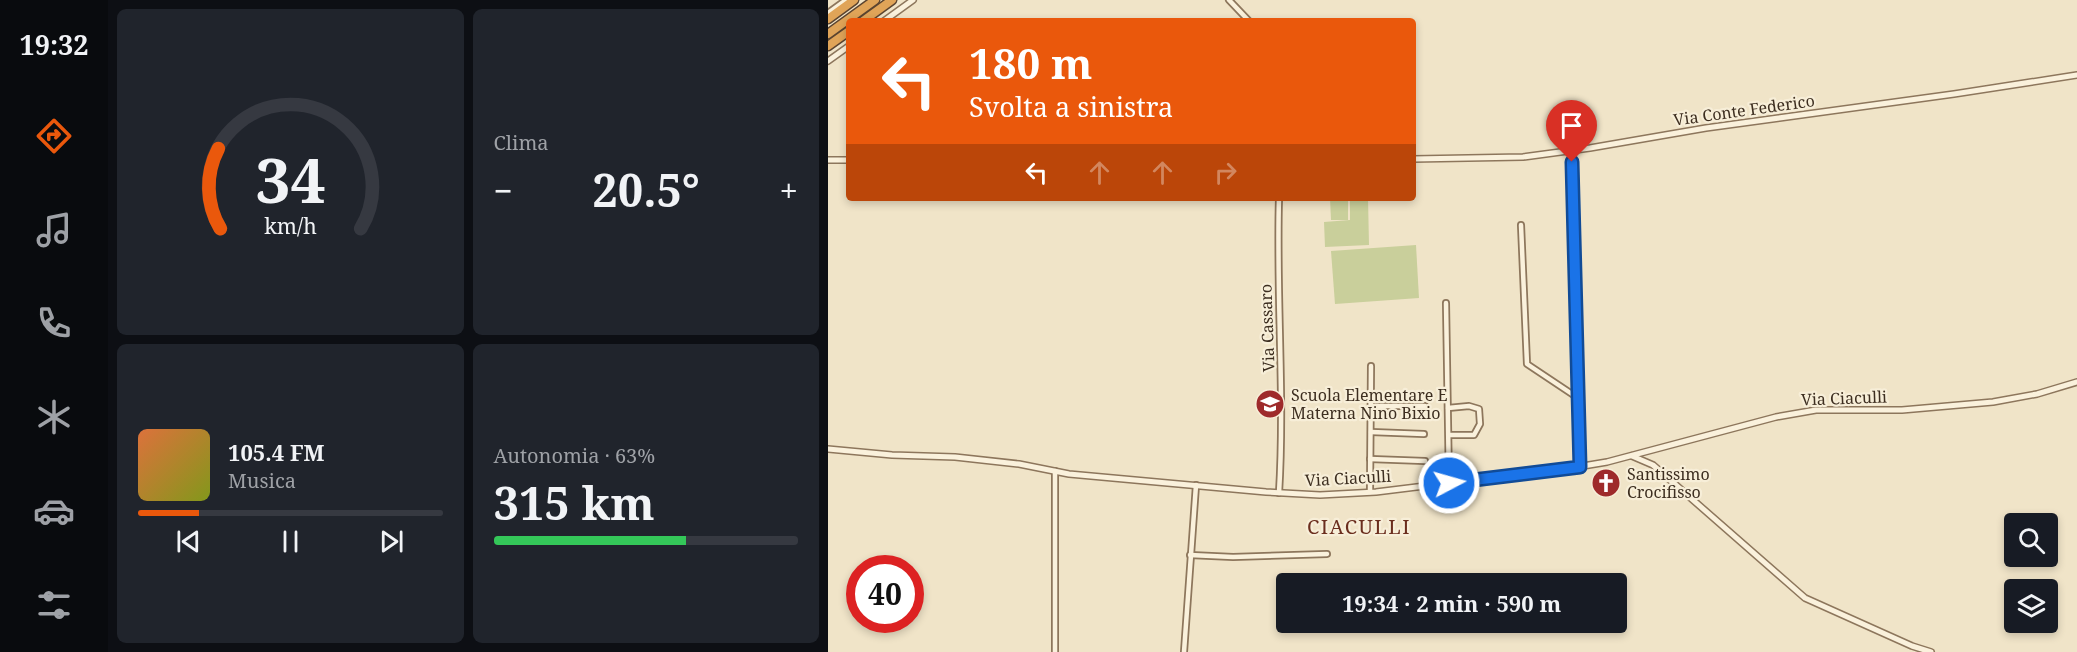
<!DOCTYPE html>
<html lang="it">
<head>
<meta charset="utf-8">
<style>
	:root { --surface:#171b24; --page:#20242c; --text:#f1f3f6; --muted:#9ea1a6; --line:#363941; --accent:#ea580c }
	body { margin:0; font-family:"Noto Serif",serif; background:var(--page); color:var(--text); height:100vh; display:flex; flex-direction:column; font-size:22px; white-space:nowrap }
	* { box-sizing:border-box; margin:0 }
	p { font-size:20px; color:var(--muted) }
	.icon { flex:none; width:33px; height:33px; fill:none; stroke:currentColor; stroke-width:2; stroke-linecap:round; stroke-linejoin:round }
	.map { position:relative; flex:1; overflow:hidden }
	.sheet { display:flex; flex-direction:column; gap:9px; padding:9px; background:#0d0f14; width:720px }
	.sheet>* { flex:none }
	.top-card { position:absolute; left:18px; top:18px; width:570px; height:183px; border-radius:6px; box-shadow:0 3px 9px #0003; background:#ea580c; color:#fff; overflow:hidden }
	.tools { position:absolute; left:1176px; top:513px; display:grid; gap:12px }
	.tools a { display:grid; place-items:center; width:54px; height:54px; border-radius:6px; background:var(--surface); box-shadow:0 3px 9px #0003; font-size:30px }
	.speed { position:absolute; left:18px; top:555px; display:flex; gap:12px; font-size:30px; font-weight:700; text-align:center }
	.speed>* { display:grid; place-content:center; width:78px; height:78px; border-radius:50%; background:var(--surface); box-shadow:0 3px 9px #0003; line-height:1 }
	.speed .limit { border:9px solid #d22; background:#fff; color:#111 }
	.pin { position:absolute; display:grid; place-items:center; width:51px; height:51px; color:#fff; margin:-62px -26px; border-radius:50% 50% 50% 0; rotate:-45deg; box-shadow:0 0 6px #0007 }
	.pin .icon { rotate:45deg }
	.me { position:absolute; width:66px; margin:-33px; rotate:84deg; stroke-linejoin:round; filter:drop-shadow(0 0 4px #0008) }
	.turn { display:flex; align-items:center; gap:21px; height:126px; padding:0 24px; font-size:27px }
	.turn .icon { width:78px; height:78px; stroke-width:2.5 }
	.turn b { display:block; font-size:42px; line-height:51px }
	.lanes { display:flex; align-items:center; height:57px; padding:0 24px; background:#0003; justify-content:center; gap:30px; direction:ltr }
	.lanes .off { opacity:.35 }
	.big { font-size:45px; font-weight:700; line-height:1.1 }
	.sheet .tile { flex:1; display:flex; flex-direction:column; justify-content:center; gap:9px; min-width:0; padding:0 21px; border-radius:9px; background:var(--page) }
	.sheet .dial { align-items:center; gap:0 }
	.dial svg { height:156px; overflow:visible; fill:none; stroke:var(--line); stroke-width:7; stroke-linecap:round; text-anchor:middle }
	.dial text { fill:var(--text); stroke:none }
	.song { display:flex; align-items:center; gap:18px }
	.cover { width:72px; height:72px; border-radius:9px; background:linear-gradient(135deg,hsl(20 70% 55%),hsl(70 70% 35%)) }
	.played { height:6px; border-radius:3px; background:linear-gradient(90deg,var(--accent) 20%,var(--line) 20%) }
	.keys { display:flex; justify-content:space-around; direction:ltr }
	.heat { display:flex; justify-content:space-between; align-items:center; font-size:33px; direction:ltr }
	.charge { height:9px; border-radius:4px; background:linear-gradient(90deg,#34c759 63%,var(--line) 0) }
	.sheet .tiles { flex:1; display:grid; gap:9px; grid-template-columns:repeat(2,1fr) }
	.trip { position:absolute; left:448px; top:573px; width:351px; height:60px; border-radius:6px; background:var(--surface); box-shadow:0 3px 9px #0003; font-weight:700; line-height:60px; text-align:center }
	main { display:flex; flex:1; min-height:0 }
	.tab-bar { display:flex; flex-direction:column; width:108px; justify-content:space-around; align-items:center; background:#090b0e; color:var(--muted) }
	.tab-bar .icon { width:42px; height:42px }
	.tab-bar .current { color:var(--accent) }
	.tab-bar b { font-size:27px; color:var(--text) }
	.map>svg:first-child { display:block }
	.green { fill:#c9cf9b }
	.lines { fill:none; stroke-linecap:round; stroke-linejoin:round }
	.minor-casing { stroke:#8d765c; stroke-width:8 }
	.tertiary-casing { stroke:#8d765c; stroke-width:8 }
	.motorway-casing { stroke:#5b4430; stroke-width:11 }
	.minor { stroke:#faf1dc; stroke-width:4.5 }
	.tertiary { stroke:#faf1dc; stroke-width:5 }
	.motorway { stroke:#e0a458; stroke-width:8 }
	.route-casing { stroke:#114b97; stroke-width:15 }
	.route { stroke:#1a73e8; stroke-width:10 }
	.labels { text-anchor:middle; stroke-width:4.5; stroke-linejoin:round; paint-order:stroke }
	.street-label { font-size:16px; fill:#3d2e20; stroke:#f7eed8 }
	.poi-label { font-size:16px; fill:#3d2e20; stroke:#f7eed8; text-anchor:start }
	.quarter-label { font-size:20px; letter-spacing:1.5px; fill:#6b2e1e; stroke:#f7eed8 }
</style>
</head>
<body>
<main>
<nav class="tab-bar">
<b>19:32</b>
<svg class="icon current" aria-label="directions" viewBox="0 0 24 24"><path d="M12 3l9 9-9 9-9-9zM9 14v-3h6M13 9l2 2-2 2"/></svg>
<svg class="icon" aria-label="music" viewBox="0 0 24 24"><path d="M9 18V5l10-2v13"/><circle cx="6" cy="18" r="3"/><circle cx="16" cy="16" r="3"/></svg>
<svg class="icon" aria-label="phone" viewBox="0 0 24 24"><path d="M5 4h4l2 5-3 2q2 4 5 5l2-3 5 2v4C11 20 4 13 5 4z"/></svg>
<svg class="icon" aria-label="climate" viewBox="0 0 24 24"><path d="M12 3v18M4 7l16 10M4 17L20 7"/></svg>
<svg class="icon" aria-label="car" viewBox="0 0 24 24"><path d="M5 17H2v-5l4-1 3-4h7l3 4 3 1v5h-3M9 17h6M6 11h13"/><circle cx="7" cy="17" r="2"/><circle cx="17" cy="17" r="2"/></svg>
<svg class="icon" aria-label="filters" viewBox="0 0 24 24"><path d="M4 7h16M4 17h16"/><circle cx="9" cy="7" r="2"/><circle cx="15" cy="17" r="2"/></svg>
</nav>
<section class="sheet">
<div class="tiles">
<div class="tile dial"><svg viewBox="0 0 100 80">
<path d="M14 69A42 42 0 1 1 86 69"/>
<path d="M14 69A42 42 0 0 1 13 28" stroke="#ea580c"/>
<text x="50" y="56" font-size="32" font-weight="700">34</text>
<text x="50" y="72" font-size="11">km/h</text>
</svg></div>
<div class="tile"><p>Clima</p>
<div class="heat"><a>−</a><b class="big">20.5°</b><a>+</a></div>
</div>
<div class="tile">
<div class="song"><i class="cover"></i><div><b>105.4 FM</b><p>Musica</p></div></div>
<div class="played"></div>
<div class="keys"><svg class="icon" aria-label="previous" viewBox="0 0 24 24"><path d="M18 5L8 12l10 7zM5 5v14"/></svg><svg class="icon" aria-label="pause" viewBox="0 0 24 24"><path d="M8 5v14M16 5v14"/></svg><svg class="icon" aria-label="next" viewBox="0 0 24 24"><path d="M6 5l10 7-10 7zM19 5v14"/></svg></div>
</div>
<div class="tile"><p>Autonomia · 63%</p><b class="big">315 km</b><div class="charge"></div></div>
</div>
</section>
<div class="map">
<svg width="1249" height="652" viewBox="0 0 1249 652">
	<rect width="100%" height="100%" fill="#f0e4c8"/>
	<g class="green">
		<polygon points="502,198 520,198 520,220 503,220"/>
		<polygon points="522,198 540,198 541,245 497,247 496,222 522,220"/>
		<polygon points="588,245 591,298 507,304 503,251"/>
	</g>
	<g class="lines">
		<g class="minor-casing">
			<g id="minor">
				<polyline points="401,0 421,21"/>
				<polyline points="0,13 18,0"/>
				<polyline points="744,163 752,467"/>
				<path d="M451,198C448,296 457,395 451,493"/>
				<polyline points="693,225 699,364 750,398"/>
				<polyline points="618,303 621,483"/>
				<polyline points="543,406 597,406"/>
				<polyline points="620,408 641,406 651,409 652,424 646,435 621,435"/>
				<polyline points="543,432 596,434"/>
				<polyline points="542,459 597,461"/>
				<polyline points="227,471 227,652"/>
				<polyline points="542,492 543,366"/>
				<polyline points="362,555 405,557 499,554"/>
				<polyline points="356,652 368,485"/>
			</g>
		</g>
		<g class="tertiary-casing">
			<g id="tertiary">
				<polyline points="56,21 85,0"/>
				<polyline points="0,61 21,46"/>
				<polyline points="585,159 695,157 762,148 878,128 1126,94 1249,75"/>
				<polyline points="0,160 21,160"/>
				<polyline points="0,449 64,455 127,457 191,464 241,474 438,492 492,495 548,492 743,468 779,462 948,417 988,410 1074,410 1165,402 1209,394 1249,382"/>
				<polyline points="804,456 825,465 977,598 1084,646 1103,652"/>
			</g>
		</g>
		<g class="motorway-casing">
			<g id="motorway">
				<polyline points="0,19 26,0"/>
				<polyline points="35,21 64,0"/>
				<polyline points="0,34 47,0"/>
				<polyline points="0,46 21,31"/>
			</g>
		</g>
		<use href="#minor" class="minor"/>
		<use href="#tertiary" class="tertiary"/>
		<use href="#motorway" class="motorway"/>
	</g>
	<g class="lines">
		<g class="route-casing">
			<polyline id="route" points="621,483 752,467 744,162"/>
		</g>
		<use href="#route" class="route"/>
	</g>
	<defs>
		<g id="school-disc" transform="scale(1.5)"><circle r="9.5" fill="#9e2a2b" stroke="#f7eed8"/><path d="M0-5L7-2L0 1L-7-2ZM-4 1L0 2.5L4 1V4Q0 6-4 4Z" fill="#fff"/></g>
		<g id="church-disc" transform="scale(1.5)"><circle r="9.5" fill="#9e2a2b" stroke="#f7eed8"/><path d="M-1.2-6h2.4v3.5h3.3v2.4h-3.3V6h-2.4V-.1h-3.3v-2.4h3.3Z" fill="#fff"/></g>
	</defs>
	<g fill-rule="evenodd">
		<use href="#school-disc" x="442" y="404"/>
		<use href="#church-disc" x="778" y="483"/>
	</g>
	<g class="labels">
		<g class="street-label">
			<text transform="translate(916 110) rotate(-8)" y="6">Via Conte Federico</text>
			<text transform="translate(439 328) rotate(-92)" y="6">Via Cassaro</text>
			<text transform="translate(1016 398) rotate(-2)" y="6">Via Ciaculli</text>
			<text transform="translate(520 478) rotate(-3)" y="6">Via Ciaculli</text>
		</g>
		<g class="poi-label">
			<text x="463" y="401">Scuola Elementare E<tspan x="463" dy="18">Materna Nino Bixio</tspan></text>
			<text x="799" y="480">Santissimo<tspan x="799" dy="18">Crocifisso</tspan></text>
		</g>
		<g class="quarter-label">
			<text x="531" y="534">CIACULLI</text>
		</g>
	</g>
</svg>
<div class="tools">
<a><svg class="icon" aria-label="search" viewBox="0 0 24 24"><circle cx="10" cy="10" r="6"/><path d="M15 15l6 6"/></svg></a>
<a><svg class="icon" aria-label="layers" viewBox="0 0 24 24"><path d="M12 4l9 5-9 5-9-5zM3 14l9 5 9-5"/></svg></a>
</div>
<div class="speed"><div class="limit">40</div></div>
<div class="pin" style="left:744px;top:162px;background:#d93025"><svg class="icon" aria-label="arrive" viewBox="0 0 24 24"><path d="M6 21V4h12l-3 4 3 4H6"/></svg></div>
<svg class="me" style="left:621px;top:483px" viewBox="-20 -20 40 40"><circle r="17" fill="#1a73e8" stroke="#fff" stroke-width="3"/><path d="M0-11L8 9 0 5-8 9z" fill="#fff"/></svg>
<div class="trip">19:34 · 2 min · 590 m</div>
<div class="top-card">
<div class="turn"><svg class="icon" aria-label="left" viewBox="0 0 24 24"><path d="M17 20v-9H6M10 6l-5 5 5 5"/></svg><div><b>180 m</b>Svolta a sinistra</div></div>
<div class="lanes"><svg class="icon" aria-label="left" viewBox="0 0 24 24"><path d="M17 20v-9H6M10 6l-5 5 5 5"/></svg><svg class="icon off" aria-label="ahead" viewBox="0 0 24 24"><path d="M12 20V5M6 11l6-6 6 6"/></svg><svg class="icon off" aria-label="ahead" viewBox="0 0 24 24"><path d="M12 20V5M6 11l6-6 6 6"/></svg><svg class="icon off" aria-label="right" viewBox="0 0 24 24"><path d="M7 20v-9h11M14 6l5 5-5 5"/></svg></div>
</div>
</div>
</main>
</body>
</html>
